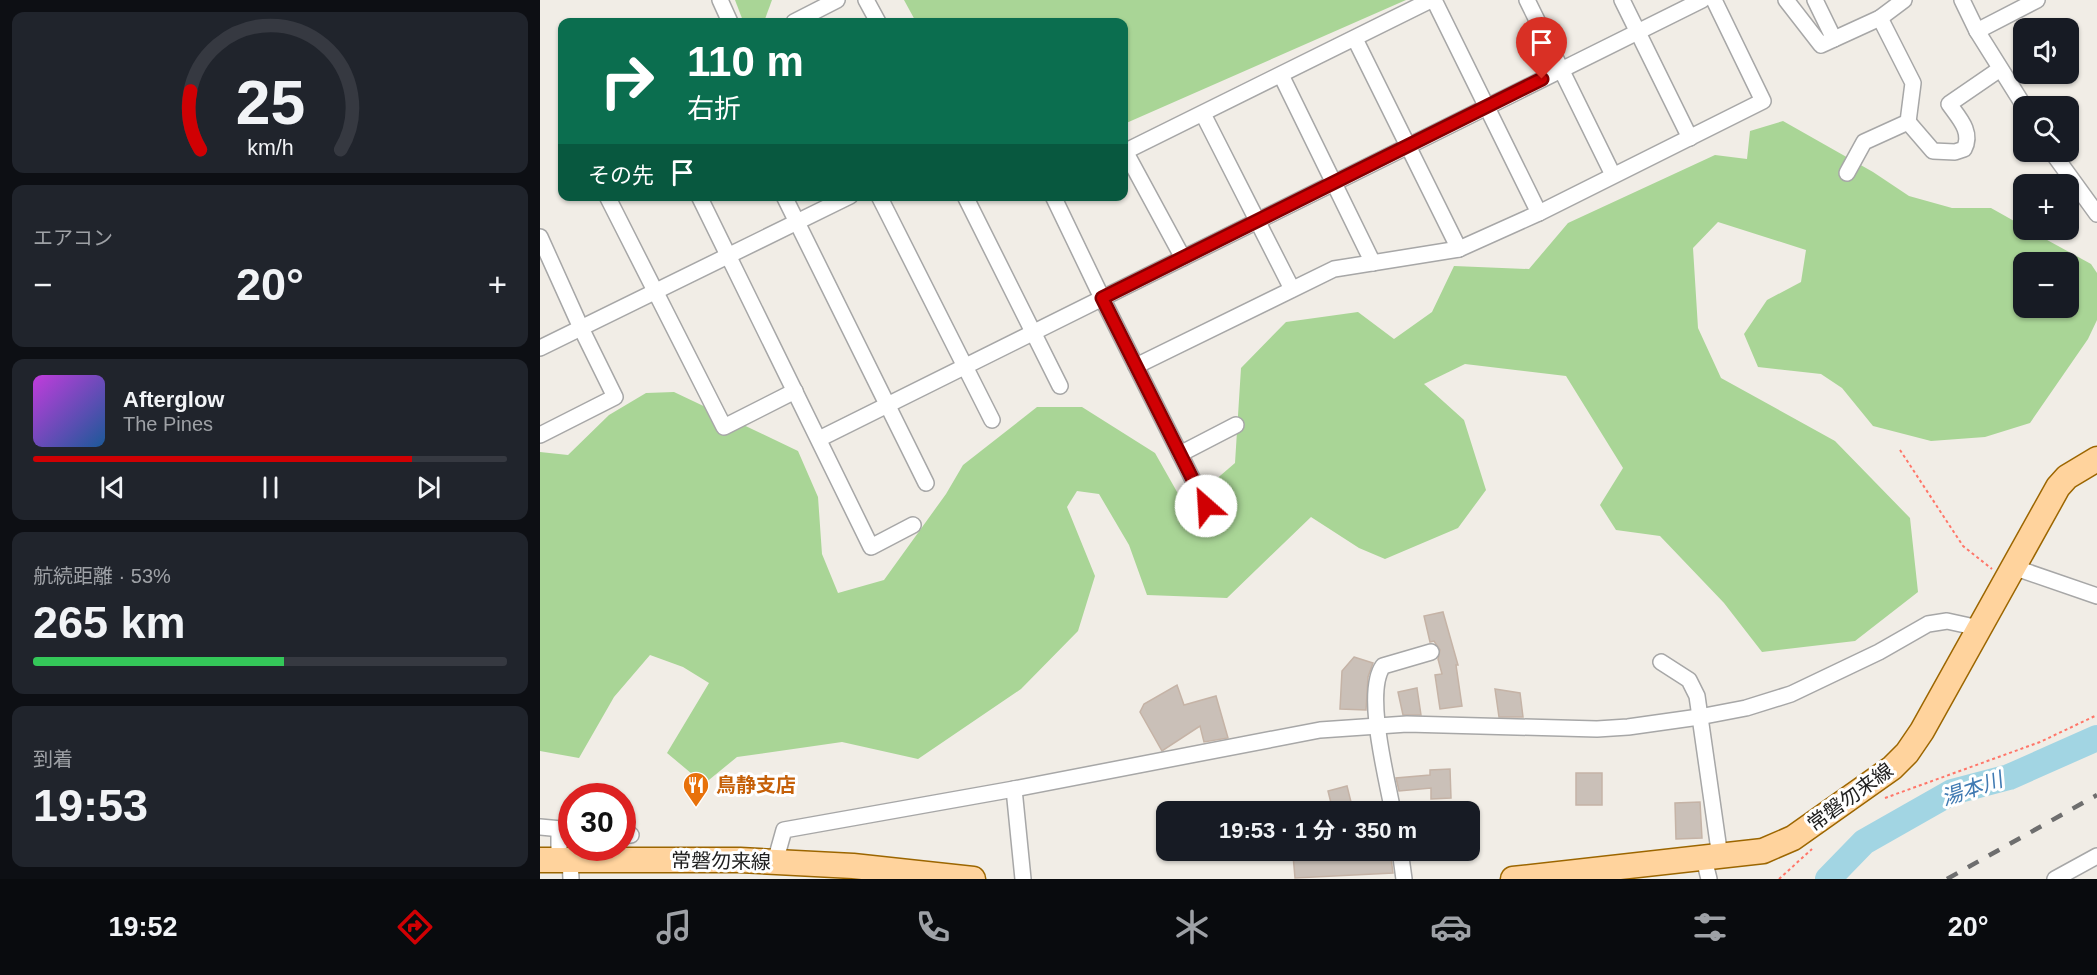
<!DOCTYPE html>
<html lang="ja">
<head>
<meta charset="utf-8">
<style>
	:root { --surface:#171b24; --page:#20242c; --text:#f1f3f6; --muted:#9ea1a6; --line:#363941; --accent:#d00003 }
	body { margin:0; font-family:Arial,"Noto Sans JP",sans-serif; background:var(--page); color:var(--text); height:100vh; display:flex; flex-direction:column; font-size:22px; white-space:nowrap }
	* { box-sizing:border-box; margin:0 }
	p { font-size:20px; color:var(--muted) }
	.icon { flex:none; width:33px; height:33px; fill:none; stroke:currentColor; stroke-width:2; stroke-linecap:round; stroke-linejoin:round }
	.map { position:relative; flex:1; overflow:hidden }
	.panel { display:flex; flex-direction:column; gap:12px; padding:12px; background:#0d0f14; width:540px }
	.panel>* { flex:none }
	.top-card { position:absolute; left:18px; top:18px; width:570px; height:183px; border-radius:12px; box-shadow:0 2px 4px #0004; background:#0b6e4f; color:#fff; overflow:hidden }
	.fabs { position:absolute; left:1473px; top:18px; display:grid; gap:12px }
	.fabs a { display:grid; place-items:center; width:66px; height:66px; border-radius:12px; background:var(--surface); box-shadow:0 2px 4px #0004; font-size:30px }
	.speed { position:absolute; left:18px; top:783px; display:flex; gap:12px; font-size:30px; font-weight:700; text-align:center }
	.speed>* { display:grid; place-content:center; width:78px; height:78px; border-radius:50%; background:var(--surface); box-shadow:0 2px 4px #0004; line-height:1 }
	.speed .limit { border:9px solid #d22; background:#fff; color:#111 }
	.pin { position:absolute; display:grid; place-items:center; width:51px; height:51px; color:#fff; margin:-62px -26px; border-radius:50% 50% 50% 0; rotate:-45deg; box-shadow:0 0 6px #0007 }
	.pin .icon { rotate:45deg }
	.me { position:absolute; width:66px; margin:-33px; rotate:334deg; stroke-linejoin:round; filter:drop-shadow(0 0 4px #0008) }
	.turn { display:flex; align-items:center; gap:21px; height:126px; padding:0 30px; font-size:27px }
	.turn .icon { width:78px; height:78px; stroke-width:2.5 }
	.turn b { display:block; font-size:42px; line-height:51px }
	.then { display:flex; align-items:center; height:57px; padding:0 30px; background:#0003; gap:12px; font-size:22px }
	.big { font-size:45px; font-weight:700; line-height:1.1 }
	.panel .tile { flex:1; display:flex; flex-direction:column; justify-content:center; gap:9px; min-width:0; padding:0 21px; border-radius:12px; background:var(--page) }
	.panel .dial { align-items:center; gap:0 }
	.dial svg { height:156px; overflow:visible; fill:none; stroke:var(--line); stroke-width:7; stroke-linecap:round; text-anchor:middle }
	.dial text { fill:var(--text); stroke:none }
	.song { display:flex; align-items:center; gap:18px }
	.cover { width:72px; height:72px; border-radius:9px; background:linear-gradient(135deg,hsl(290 70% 55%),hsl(210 70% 35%)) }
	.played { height:6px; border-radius:3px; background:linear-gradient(90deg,var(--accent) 80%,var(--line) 80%) }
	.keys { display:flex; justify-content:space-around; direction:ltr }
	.heat { display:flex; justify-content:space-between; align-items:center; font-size:33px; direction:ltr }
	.charge { height:9px; border-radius:4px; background:linear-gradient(90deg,#34c759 53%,var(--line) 0) }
	.trip { position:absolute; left:616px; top:801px; width:324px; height:60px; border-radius:12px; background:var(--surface); box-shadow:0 2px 4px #0004; font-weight:700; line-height:60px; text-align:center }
	.tabs { display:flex; height:96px; justify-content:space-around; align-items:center; background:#090b0e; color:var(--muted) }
	.tabs .icon { width:42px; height:42px }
	.tabs .active { color:var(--accent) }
	.tabs b { font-size:27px; color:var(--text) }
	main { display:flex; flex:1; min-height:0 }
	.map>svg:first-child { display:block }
	.forest { fill:#a9d596; fill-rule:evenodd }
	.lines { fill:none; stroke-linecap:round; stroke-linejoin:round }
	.river { stroke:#a2d5e3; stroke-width:26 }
	.building { fill:#cac0b8; stroke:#c5b3a6; stroke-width:1.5 }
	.minor-casing { stroke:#a7a7a7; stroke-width:18 }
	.primary-casing { stroke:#9c6600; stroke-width:27 }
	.path { stroke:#ff7669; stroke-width:2; stroke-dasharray:3 3; stroke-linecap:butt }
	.minor { stroke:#fff; stroke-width:15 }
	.primary { stroke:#ffd39d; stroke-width:24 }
	.rail { stroke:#6e6e6e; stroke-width:4.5; stroke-dasharray:12 12; stroke-linecap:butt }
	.route-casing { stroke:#870002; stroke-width:15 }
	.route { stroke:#d00003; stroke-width:10 }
	.labels { text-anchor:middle; stroke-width:6; stroke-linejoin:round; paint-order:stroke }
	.food-label { font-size:20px; font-weight:bold; fill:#c56008; stroke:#fff; text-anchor:start }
	.street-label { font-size:20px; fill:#202020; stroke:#fff }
	.water-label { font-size:21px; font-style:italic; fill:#407ab2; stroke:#fff }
</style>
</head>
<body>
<main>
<section class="panel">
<div class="tile dial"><svg viewBox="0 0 100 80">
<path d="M14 69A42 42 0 1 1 86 69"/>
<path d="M14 69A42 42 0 0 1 9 39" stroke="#d00003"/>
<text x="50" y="56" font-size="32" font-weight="700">25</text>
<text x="50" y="72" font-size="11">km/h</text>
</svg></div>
<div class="tile"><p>エアコン</p>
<div class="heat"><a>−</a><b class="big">20°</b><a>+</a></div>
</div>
<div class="tile">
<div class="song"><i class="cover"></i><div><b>Afterglow</b><p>The Pines</p></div></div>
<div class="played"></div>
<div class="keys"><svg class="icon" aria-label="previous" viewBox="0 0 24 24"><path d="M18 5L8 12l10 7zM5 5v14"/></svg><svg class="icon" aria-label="pause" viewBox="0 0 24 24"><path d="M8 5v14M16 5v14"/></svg><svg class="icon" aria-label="next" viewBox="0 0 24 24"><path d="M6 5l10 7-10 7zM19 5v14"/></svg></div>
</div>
<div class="tile"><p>航続距離 · 53%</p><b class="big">265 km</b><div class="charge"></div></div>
<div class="tile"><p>到着</p><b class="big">19:53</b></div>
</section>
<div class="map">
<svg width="1557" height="879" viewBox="0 0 1557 879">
	<rect width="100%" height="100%" fill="#f1ede6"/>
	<g class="forest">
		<polygon points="195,0 232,0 225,19 203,21"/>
		<polygon points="364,0 866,0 584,124 584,22 376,22"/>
		<path d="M1243,121L1333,172L1369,196L1412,208H1451L1483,226L1484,230H1489L1551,264L1557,273V320L1548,339L1490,423L1445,437L1391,441L1333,426L1302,388L1281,374L1218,367L1204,334L1227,300L1261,282L1266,250L1178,222L1153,248L1158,328L1181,378L1295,441L1370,518L1378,592L1315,641L1222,652L1184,603L1120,536L1076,530L1060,505L1083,468L1026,376L925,364L884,384L924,420L946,490L918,528L845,559L819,548L771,517L687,598L607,595L589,545L559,494L537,491L527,507L555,576L538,631L481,689L378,759L302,742L197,757L164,784L127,753L169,683L143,667L110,655L74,697L39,758L0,751V452L28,455L69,415L106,393L134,392L258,451L278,497L282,554L298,593L344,580L406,494L423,465L497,407H542L615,453L645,506L695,463L701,368L746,322L818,312L854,339L892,312L914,266L989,269L1028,223L1175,155L1207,159L1210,131ZM1484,262H1528V308H1484Z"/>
	</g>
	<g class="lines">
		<polyline class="river" points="1288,879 1324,842 1412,792 1469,777 1557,738"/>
	</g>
	<g class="building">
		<polygon points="903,612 918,665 916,665 922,706 900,709 895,675 902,674 898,659 900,650 894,641 890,642 884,616"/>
		<polygon points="814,657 833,663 828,677 826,710 800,709 802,671"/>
		<polygon points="637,685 644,705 676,696 688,738 664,742 660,726 622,751 600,712 604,704"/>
		<polygon points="877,688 881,715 863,715 858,692"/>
		<polygon points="955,689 980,693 983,717 959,717"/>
		<polygon points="910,769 911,798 891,799 891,788 859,791 856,778 890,775 890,770"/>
		<rect x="1036" y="773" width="26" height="32"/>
		<polygon points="807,786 812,806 793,811 788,791"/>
		<polygon points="1160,802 1162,838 1136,839 1135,803"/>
		<polygon points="794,850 850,850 853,873 755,878 753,855"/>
	</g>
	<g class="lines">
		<g class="minor-casing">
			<g id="minor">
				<polyline points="180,0 190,22"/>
				<polyline points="326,0 338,22"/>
				<polyline points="894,0 999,213"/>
				<polyline points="987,0 1073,175"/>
				<polyline points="1082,0 1150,138"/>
				<polyline points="1246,0 1281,45 1340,18 1364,0"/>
				<polyline points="1275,0 1294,39"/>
				<polyline points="1422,0 1437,31 1484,106"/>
				<polyline points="254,22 297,0"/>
				<polyline points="1437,31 1497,0"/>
				<polyline points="815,39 919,249"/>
				<polyline points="741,75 833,263"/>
				<polyline points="663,114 752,289"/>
				<path d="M1368,122L1393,151L1415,152L1424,149C1433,132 1419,118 1409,104L1460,69"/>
				<polyline points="585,151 643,258"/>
				<polyline points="584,152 891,0"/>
				<polyline points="1512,152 1557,214"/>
				<polyline points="1307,173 1324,142 1368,122 1373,83 1340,18"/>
				<polyline points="67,196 184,427 255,391"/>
				<polyline points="159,196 331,547 373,525"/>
				<polyline points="244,196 386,483"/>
				<polyline points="339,196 452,420"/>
				<polyline points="425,196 520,386"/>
				<polyline points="513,196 562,298 666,506"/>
				<polyline points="0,237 41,328 75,397 0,435"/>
				<polyline points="0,348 310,196"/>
				<polyline points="596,366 794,269 919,249 999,213 1223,101 1174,0"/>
				<polyline points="279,439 1162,0"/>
				<polyline points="640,454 696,425"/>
				<polyline points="1473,567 1557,596"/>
				<polyline points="1121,662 1149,680 1157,696 1180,857"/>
				<polyline points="474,789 483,879"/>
				<path d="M853,812C847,779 824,692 843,666L891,652"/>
				<polyline points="0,827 32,830"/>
				<polyline points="19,829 19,859"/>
				<polyline points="82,834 91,835"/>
				<polyline points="860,850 864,879"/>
				<polyline points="30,859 31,879"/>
				<polyline points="1164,859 1169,879"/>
				<polyline points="235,862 244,830 474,789 780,730 867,724 1057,729 1088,727 1159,717 1206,708 1251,694 1339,652 1388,624 1407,621 1439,628"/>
				<polyline points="1515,879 1557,856"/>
			</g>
		</g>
		<g class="primary-casing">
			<g id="primary">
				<polyline points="0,860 200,860 313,866 433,879"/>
				<polyline points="973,879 1223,851 1253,838 1352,768 1367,753 1382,731 1518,487 1527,477 1557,459"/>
			</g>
		</g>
		<g class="path">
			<polyline points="1360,450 1423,546 1452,569"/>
			<polyline points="1345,798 1500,742 1557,715"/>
			<polyline points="1239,879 1272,849"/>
		</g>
		<use href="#minor" class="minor"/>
		<use href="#primary" class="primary"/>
		<polyline class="rail" points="1407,879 1557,795"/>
	</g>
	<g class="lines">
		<g class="route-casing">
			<polyline id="route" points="666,506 562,298 1002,79"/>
		</g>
		<use href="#route" class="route"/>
	</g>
	<defs>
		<g id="restaurant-pin" transform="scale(1.35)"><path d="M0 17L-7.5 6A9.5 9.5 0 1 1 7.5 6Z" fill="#e8710a" stroke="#fff"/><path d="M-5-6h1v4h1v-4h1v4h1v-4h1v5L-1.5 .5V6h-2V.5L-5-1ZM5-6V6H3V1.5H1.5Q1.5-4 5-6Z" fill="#fff"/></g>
	</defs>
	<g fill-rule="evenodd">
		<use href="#restaurant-pin" x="156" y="785"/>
	</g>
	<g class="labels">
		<g class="food-label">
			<text x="176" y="792">鳥静支店</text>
		</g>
		<g class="street-label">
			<text transform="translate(1310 797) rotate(-36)" y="7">常磐勿来線</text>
			<text transform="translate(181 861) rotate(1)" y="7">常磐勿来線</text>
		</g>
		<g class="water-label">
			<text transform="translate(1432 789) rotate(-19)" y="7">湯本川</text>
		</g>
	</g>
</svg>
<div class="fabs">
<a><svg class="icon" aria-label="sound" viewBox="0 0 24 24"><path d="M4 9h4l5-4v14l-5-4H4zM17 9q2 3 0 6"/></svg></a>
<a><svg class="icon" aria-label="search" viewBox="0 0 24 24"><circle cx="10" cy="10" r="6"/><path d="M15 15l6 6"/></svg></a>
<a>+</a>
<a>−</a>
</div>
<div class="speed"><div class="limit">30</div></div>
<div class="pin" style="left:1002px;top:79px;background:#d93025"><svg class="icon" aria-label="arrive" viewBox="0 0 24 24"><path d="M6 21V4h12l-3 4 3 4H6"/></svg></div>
<svg class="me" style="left:666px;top:506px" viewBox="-20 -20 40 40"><circle r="19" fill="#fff"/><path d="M0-13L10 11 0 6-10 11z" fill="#d00003"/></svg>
<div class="trip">19:53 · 1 分 · 350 m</div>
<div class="top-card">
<div class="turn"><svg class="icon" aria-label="right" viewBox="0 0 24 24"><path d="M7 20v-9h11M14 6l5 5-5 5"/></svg><div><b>110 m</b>右折</div></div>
<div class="then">その先<svg class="icon" aria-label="arrive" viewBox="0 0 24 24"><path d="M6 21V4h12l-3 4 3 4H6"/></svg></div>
</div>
</div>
</main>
<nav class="tabs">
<b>19:52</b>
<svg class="icon active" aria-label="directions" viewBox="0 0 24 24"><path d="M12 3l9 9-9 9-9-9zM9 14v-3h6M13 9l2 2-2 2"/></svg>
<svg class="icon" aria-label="music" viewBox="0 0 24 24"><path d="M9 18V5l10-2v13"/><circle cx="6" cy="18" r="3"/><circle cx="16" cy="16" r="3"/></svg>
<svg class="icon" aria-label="phone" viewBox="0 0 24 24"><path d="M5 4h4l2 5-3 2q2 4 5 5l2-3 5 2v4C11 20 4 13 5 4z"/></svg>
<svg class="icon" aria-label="climate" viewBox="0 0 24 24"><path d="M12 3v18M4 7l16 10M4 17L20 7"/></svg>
<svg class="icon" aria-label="car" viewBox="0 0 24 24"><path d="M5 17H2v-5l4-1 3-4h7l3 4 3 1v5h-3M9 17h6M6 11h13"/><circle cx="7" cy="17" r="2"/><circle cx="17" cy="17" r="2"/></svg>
<svg class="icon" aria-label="filters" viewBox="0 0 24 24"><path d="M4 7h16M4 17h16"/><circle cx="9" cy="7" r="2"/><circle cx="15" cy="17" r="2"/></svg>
<b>20°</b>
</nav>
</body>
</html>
